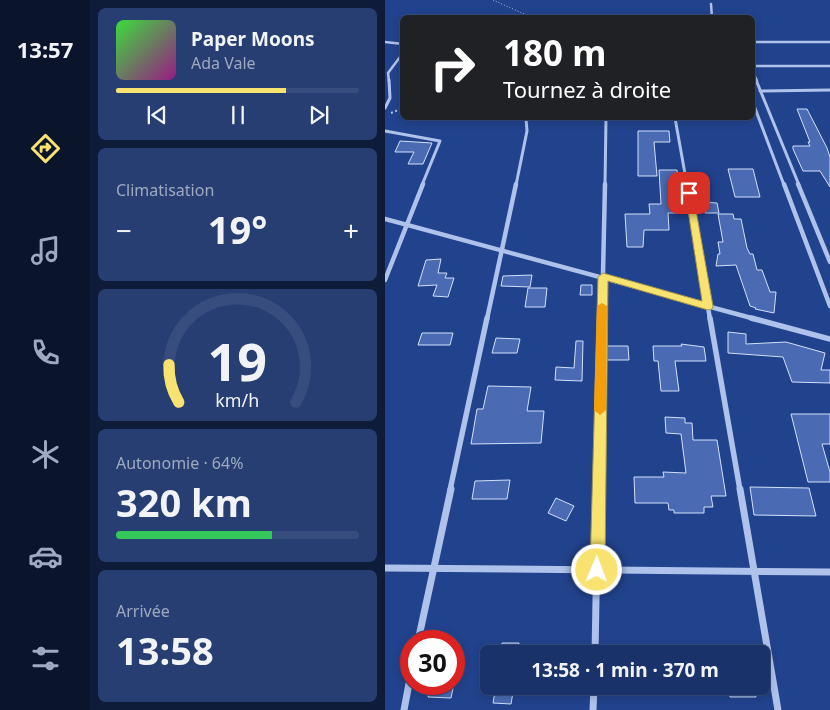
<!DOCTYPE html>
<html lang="fr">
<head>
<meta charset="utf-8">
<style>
	:root { --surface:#193269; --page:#263e71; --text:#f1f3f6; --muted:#9faac0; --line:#374d7d; --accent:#f8e270 }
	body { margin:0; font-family:"Noto Sans",sans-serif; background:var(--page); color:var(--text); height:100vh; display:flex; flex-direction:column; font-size:19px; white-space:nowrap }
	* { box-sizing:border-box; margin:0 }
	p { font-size:16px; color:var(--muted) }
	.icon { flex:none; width:28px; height:28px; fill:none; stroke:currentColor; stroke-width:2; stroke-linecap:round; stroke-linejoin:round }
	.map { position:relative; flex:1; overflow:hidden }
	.details { display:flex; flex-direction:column; gap:8px; padding:8px; background:#0e1c3a; width:295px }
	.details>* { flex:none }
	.hud { position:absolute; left:15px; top:15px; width:355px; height:105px; border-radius:8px; box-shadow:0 2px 8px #0003,0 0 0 1px var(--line); background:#202124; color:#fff; overflow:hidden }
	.speed { position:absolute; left:15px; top:630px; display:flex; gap:10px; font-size:25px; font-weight:700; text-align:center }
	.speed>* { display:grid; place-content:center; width:65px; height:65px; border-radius:50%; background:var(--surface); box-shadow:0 2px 8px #0003,0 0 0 1px var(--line); line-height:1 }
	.speed .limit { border:8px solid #d22; background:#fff; color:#111 }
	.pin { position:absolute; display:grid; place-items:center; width:42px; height:42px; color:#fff; margin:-21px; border-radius:10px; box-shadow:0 2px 8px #0006 }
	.me { position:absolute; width:55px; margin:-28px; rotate:1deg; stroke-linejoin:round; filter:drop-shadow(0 0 4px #0008) }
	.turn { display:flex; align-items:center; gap:18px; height:105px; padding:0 20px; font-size:22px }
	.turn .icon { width:65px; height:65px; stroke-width:2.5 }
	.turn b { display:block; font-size:35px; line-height:42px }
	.big { font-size:38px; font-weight:700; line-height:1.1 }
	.details .widget { flex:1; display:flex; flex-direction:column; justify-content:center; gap:8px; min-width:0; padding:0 18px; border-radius:8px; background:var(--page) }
	.details .dial { align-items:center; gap:0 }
	.dial svg { height:130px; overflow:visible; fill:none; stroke:var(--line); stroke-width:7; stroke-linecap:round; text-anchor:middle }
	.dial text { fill:var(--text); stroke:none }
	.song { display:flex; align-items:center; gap:15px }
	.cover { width:60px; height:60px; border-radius:8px; background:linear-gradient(135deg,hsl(120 70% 55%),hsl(310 70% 35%)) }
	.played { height:5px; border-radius:2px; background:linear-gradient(90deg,var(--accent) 70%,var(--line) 70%) }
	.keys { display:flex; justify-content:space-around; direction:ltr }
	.heat { display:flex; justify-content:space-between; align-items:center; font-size:28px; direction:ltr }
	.charge { height:8px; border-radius:4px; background:linear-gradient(90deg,#34c759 64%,var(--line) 0) }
	.trip { position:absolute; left:95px; top:645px; width:290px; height:50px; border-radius:8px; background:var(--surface); box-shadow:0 2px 8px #0003,0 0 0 1px var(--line); font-weight:700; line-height:50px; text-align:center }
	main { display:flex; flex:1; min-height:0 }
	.tab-bar { display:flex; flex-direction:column; width:90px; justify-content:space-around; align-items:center; background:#0a142a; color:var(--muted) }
	.tab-bar .icon { width:35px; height:35px }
	.tab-bar .active { color:var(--accent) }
	.tab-bar b { font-size:22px; color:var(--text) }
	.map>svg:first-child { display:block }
	.building { fill:#4a6bb3; stroke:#d3e0f8 }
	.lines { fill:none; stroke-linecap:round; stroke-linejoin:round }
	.path-far1 { stroke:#aec2eb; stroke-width:1; stroke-dasharray:1 2; stroke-linecap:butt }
	.path { stroke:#aec2eb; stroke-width:2; stroke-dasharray:2 2.5; stroke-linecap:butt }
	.street-far4 { stroke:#aec2eb; stroke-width:2.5 }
	.street-far3 { stroke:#aec2eb; stroke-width:3 }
	.street-far2 { stroke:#aec2eb; stroke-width:4.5 }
	.street-far1 { stroke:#aec2eb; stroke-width:5.5 }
	.street { stroke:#aec2eb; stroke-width:7 }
	.route { fill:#f8e270; stroke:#a19349 }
	.slow { fill:#f59e0b }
</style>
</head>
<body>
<main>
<nav class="tab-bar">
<b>13:57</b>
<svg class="icon active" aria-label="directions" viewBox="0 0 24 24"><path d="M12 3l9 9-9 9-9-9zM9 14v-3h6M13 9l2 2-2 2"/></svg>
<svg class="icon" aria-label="music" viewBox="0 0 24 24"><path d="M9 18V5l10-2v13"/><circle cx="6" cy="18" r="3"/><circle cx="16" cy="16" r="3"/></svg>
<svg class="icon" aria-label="phone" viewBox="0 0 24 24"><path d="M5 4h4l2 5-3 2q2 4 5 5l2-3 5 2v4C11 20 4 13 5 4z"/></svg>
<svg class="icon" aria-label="climate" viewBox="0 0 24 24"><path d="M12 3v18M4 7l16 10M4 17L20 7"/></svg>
<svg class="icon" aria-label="car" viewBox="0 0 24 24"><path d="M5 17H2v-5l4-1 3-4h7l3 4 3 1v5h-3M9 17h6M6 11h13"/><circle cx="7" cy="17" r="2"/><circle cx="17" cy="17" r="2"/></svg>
<svg class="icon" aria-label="filters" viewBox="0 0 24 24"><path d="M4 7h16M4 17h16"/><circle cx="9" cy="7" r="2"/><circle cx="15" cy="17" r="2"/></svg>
</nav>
<section class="details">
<div class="widget">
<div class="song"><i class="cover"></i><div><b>Paper Moons</b><p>Ada Vale</p></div></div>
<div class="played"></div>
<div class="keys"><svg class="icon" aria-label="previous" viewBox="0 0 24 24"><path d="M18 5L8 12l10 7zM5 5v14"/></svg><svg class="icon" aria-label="pause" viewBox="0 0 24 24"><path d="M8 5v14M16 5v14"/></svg><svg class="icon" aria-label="next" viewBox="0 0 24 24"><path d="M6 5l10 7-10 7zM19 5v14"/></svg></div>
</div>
<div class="widget"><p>Climatisation</p>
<div class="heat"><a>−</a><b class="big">19°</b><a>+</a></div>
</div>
<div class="widget dial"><svg viewBox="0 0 100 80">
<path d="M14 69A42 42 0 1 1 86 69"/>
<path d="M14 69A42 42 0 0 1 8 46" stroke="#f8e270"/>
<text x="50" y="56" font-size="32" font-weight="700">19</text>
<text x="50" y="72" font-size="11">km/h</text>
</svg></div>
<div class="widget"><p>Autonomie · 64%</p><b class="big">320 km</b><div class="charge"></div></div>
<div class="widget"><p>Arrivée</p><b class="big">13:58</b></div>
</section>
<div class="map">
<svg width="445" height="710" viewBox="0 0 445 710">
	<rect width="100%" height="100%" fill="#21428c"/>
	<g class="building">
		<polygon points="412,109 422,109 442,148 445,157 445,187 435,171 418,171 408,149 408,146 425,146 423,142 425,142"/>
		<polygon points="253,131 284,131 285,142 269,142 272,176 253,176"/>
		<polygon points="15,141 47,143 38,164 23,164 29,152 10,152"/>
		<polygon points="343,169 368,169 375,197 350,197"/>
		<polygon points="274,170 292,170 295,194 297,200 300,200 296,213 283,213 284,230 259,230 258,247 242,247 240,214 265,214 264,204 276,204"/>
		<polygon points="318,202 332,203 334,213 320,213"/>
		<polygon points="333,214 348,214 349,219 356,219 362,248 365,254 368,254 372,270 377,270 385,292 391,292 389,313 370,309 371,308 365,306 351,265 331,266 333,254 335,254 333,242 338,242"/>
		<polygon points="56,259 53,273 62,273 60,278 69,278 63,297 48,296 52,285 33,286 41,260"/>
		<polygon points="147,275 145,287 116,286 118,276"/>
		<polygon points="196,285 207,285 207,295 195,295"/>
		<polygon points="143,288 162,288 160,307 140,307"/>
		<polygon points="343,332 361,334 361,344 401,342 440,353 436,370 445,370 445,383 407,382 398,357 343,353"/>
		<polygon points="37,333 68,333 65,345 33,345"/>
		<polygon points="111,338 135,339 132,353 107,353"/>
		<polygon points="191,341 198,341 197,381 170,380 171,367 189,368"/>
		<polygon points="296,344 319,347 321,361 290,361 294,391 276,391 273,361 269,361 268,346 297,346"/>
		<polygon points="221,346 243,346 244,360 221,360"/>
		<polygon points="103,386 146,387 142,411 159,411 156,443 86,444 92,409 98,409"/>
		<polygon points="406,414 445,414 445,444 437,444 445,472 445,482 423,482"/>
		<polygon points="280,417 300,418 300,423 307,423 308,440 332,440 341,496 326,496 328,507 319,507 319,513 289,513 289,510 284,510 283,503 250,503 249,477 279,477 278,472 301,473 296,434 281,433"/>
		<polygon points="125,480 122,499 87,499 90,481"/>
		<polygon points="365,487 424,488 431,516 369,515"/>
		<polygon points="171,498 189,506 181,521 163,513"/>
		<polygon points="117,643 134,643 133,654 115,654"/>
		<polygon points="46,684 69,684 66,698 43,697"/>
		<polygon points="111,686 129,686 126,704 108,703"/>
		<polygon points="344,686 369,686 371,697 345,697"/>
	</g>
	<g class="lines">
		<polyline class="path-far1" points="108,0 148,18"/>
		<polyline class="path" points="6,113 18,108"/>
		<g class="street-far4">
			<polyline points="326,4 327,18"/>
			<polyline points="0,42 18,44"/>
			<polyline points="368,42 445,42"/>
			<polyline points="368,66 445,66"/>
			<polyline points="368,72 372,81"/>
			<polyline points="4,81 3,73 18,53"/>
		</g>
		<g class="street-far3">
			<polyline points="371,80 414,185"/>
			<polyline points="375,91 445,90"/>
			<polyline points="368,103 399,185"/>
			<polyline points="0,108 5,98 4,80"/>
			<polyline points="290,118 302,185"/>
			<polyline points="0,131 55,141 37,185"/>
			<polyline points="131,185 142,131 141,118"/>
			<polyline points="220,185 221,118"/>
		</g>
		<g class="street-far2">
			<polyline points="302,184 325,319"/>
			<polyline points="399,184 445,306"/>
			<polyline points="413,184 445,262"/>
			<polyline points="0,219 370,319"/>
			<polyline points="0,280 38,184"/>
			<polyline points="102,319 131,184"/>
			<polyline points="217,319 220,184"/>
		</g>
		<g class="street-far1">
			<polyline points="325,318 355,490"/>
			<polyline points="366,318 445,339"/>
			<polyline points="65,490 102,318"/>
			<polyline points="213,490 217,318"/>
		</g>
		<g class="street">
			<polyline points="355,489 393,710"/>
			<polyline points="0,568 445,572"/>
			<polyline points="33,641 66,489"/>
			<polyline points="210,654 213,489"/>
			<polyline points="19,710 26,673"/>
			<polyline points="208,710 209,686"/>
		</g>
	</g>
	<polygon class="route" points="300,191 308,193 328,306 327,309 323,310 223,281 220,570 217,575 212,577 207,575 205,570 213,277 218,273 317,301"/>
	<polygon class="slow" points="217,303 222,306 221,410 215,415 209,410 212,306"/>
</svg>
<div class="speed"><div class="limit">30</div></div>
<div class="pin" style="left:304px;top:193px;background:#d93025"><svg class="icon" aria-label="arrive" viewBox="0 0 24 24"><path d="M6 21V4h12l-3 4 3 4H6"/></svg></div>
<svg class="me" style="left:212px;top:570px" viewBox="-20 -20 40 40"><circle r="17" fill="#f8e270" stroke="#fff" stroke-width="3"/><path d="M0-11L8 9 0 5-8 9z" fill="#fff"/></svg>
<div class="trip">13:58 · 1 min · 370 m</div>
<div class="hud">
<div class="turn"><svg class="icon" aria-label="right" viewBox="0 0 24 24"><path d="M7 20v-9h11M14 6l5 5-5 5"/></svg><div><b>180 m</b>Tournez à droite</div></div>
</div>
</div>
</main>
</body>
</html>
